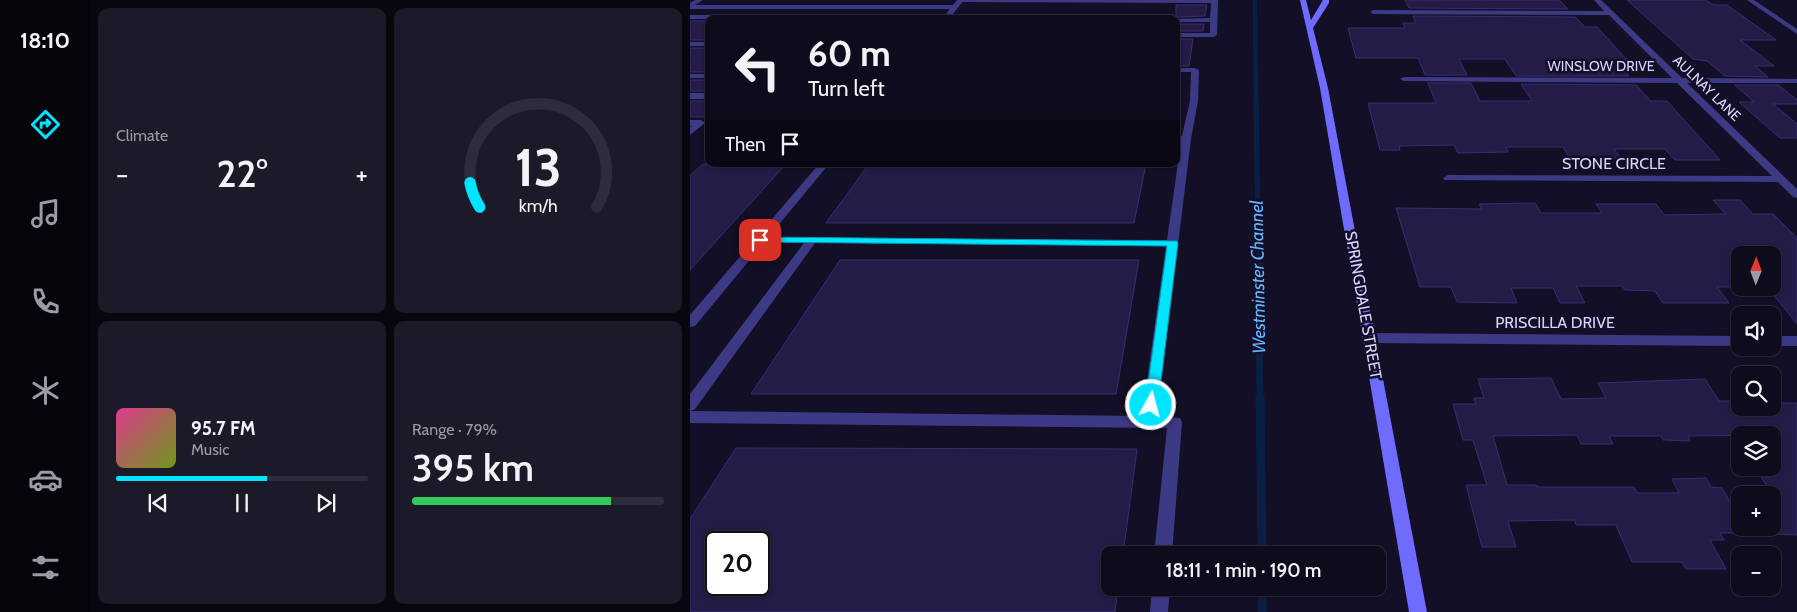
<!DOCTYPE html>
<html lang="en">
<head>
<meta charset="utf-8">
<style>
	:root { --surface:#0e0b1c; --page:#1c1929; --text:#f1f3f6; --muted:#9b9ba3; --line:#2e2b3b; --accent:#00e5ff }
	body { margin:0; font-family:Cabin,sans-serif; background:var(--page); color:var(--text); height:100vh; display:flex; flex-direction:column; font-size:19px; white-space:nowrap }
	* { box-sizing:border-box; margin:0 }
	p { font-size:16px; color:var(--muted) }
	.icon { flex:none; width:28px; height:28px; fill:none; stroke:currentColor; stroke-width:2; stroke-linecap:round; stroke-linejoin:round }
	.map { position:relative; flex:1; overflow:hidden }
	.details { display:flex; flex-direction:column; gap:8px; padding:8px; background:#08060f; width:600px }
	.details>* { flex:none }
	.top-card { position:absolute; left:15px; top:15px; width:475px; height:152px; border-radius:10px; box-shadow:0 1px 4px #0004,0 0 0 1px var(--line); background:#0e0b1c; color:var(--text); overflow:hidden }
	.needle { width:32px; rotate:1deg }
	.fabs { position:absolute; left:1041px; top:246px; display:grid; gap:10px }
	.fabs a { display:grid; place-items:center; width:50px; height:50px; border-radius:10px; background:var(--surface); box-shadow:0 1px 4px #0004,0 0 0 1px var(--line); font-size:25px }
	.speed { position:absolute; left:15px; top:531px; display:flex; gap:10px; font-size:25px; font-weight:700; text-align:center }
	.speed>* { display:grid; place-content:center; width:65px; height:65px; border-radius:50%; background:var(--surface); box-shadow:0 1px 4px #0004,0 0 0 1px var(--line); line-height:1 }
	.speed .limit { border:2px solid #111; border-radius:8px; background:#fff; color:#111 }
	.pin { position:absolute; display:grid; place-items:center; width:42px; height:42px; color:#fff; margin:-21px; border-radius:10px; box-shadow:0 2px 8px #0006 }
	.me { position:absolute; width:55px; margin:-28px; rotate:7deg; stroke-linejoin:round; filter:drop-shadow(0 0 4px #0008) }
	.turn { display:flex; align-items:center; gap:18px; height:105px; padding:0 20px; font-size:22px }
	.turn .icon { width:65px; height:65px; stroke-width:2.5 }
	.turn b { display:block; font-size:35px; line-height:42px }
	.then { display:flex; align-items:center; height:48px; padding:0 20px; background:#0003; gap:10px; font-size:19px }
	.big { font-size:38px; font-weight:600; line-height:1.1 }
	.details .tile { flex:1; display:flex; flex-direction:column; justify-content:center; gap:8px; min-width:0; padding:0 18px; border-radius:10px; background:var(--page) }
	.details .dial { align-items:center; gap:0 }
	.dial svg { height:130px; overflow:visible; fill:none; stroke:var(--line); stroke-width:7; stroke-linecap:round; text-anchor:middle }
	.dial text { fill:var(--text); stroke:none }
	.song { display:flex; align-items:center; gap:15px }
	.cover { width:60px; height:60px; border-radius:8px; background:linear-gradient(135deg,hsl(330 70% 55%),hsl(80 70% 35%)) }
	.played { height:5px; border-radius:2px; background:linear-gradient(90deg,var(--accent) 60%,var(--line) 60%) }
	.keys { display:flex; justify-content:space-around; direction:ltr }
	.heat { display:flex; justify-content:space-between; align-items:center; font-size:28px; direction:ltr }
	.charge { height:8px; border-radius:4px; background:linear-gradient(90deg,#34c759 79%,var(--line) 0) }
	.details .tiles { flex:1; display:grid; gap:8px; grid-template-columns:repeat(2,1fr) }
	.trip { position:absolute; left:411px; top:546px; width:285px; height:50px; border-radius:10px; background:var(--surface); box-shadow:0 1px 4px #0004,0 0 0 1px var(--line); font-weight:600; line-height:50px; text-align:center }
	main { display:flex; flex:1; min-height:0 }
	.tab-bar { display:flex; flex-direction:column; width:90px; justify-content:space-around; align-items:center; background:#06040b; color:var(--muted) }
	.tab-bar .icon { width:35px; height:35px }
	.tab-bar .selected { color:var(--accent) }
	.tab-bar b { font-size:22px; color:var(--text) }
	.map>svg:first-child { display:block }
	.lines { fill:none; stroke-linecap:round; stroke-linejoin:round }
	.stream-far3 { stroke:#0a1f44; stroke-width:4.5 }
	.stream-far2 { stroke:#0a1f44; stroke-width:5.5 }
	.stream-far1 { stroke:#0a1f44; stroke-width:7 }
	.stream { stroke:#0a1f44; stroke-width:9 }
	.building { fill:#241b47; stroke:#3b2d73; fill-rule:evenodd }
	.lane { fill:#3d3a85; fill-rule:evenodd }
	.street { fill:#3d3a85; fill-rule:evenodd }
	.secondary { fill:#6f6bff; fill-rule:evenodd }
	.route { fill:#00e5ff; stroke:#0095a6 }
	.labels { text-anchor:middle; stroke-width:5; stroke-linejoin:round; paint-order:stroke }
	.far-street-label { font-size:14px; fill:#d9d4ff; stroke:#130f26 }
	.street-label { font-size:16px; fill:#d9d4ff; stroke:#130f26 }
	.water-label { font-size:18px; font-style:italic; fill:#62b6ff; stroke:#130f26 }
</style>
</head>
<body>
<main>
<nav class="tab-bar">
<b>18:10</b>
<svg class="icon selected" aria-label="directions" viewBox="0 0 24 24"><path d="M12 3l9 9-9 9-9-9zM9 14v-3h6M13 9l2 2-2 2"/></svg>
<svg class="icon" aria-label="music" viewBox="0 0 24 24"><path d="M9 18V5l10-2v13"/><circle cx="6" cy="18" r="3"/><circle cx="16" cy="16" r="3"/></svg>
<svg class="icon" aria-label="phone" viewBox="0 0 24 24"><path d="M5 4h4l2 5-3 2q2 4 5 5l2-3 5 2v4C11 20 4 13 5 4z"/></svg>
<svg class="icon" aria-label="climate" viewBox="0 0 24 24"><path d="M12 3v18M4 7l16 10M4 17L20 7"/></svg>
<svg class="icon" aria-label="car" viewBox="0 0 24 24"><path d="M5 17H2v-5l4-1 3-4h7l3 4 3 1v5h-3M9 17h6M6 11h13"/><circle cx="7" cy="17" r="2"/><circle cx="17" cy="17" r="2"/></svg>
<svg class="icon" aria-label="filters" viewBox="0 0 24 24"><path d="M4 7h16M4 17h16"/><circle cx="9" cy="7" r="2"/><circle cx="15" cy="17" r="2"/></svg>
</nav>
<section class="details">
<div class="tiles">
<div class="tile"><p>Climate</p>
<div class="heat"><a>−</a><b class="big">22°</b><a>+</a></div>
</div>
<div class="tile dial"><svg viewBox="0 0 100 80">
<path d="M14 69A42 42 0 1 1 86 69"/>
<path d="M14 69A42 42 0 0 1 8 54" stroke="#00e5ff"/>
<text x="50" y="56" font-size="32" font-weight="700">13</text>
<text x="50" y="72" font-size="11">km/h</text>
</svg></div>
<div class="tile">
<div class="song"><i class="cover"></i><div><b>95.7 FM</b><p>Music</p></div></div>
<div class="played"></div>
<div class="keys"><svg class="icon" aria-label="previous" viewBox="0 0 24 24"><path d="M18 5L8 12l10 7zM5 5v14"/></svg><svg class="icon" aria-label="pause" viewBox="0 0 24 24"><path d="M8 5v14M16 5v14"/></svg><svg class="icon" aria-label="next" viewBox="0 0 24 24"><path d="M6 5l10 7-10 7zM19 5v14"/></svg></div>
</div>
<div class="tile"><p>Range · 79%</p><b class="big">395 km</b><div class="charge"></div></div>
</div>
</section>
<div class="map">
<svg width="1107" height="612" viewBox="0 0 1107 612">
	<rect width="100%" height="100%" fill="#130f26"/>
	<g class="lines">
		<polyline class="stream-far3" points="565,0 566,101"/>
		<polyline class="stream-far2" points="566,100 568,230"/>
		<polyline class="stream-far1" points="568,229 570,397"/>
		<g class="stream">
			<polyline points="570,396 572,555"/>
			<polyline points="572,588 572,612"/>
		</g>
	</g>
	<g class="building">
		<polygon points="715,0 869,0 878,9 719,8"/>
		<polygon points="937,0 1015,0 1024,5 1037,5 1086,40 1050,40 1084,66 1065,66 1078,77 1035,76 1017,61 1003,59"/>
		<polygon points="486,5 517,5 515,16 486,17"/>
		<polygon points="723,16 885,17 895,27 907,27 937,60 924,59 939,76 826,76 815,59 769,59 777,75 735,75 728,58 666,58 658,28 715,28 713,23 726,23"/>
		<rect x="0" y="21" width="19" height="19"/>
		<polygon points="486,24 514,24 513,31 486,31"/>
		<polygon points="486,39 503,39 499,66 486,66"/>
		<rect x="0" y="48" width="19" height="24"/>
		<rect x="0" y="80" width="19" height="11"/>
		<polygon points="738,83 781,83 790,101 842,101 831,84 946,85 961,101 977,101 1030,160 985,160 975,149 924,149 931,158 879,157 873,147 816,147 818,152 768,153 764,145 709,146 710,150 690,150 678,103 746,103"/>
		<polygon points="1045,85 1088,85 1107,100 1107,104 1083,104 1107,124 1107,138 1090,138 1049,102 1064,102"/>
		<rect x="0" y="101" width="19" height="16"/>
		<polygon points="13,164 96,164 0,270 0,176"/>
		<polygon points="179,164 456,164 444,223 136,223"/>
		<polygon points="1023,200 1050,200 1063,214 1083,214 1107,238 1107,324 1078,288 1082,288 1082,255 1050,255 1050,287 1027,287 1039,303 973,303 965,291 935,290 932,286 886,286 895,303 870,303 863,288 821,288 827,303 767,302 761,287 730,287 706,208 792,209 789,204 845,203 851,213 912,213 906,204 966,204 974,215 1036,214"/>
		<polygon points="150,260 449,260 426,394 61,394"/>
		<polygon points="861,378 871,399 916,398 908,383 1015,379 1029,401 1050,401 1050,408 1082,408 1082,403 1107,403 1107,535 1082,534 1082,494 1071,477 1082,477 1082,435 998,436 1000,441 973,440 971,436 919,436 923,444 891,444 887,435 803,436 817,485 846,485 847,487 944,487 947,493 989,493 982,479 1016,478 1021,487 1032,488 1050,519 1050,528 1055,528 1058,533 1030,533 1034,540 1020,540 1036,569 996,569 992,562 942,562 926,525 886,525 885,520 818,521 826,547 792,547 776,485 797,485 783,440 773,440 763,404 786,404 784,398 794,398 788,379"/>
		<path d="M46,448L447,449L433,555H420V588H428L425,612H0V519ZM26,542H69V585H26Z"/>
	</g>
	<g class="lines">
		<g class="lane">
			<polygon points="268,0 528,0 527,35 523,37 486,37 486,33 520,33 520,22 486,22 486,19 483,19 520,18 521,3 271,2"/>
			<polygon points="0,5 265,5 268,7 265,9 0,9"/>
			<polygon points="258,14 260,15 260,17 0,19 0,15"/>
			<rect x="0" y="42" width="19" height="4"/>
			<polygon points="486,68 505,68 509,70 508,101 501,139 467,416 490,418 492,422 482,555 464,555 477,428 0,423 0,411 452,416 476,246 125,243 5,409 0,411 0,394 114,243 70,243 66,242 64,240 66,238 477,240 491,142 486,142 486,136 492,136 500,101 501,72 486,72"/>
			<rect x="0" y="74" width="19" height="4"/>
			<rect x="0" y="93" width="19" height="6"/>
			<polygon points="0,120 11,120 15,123 0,135 0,127 2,126 0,126"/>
			<polygon points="462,588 480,588 478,612 460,612"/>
		</g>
		<g class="street">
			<polygon points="5,0 13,0 0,8 0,3"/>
			<polygon points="267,0 274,0 259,19 252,19"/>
			<polygon points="904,0 911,0 992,78 1107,79 1107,83 997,83 1107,189 1107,198 1103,197 1088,182 754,180 753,178 758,175 1082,176 987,83 714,81 710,79 714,77 982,78 919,15 683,14 680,12 683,10 914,11"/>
			<polygon points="1057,0 1064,0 1107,29 1107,34"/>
			<polygon points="129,164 139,164 5,326 0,327 0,315"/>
			<polygon points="680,333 1050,336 1050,346 680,343 675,341 673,338 675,335"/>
			<rect x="1082" y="336" width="25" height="10"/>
		</g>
		<polygon class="secondary" points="610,0 616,0 621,20 633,0 639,0 639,3 623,28 638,88 737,612 719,612 630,88"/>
	</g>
	<polygon class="route" points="70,237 487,241 488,243 468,405 466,408 457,408 455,405 477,246 66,242 65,240"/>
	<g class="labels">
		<g class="far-street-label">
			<text x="911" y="71">WINSLOW DRIVE</text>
			<text transform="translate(1017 88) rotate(44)" y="5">AULNAY LANE</text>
		</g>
		<g class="street-label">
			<text x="924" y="169">STONE CIRCLE</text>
			<text transform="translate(674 305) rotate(80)" y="6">SPRINGDALE STREET</text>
			<text x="865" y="328">PRISCILLA DRIVE</text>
		</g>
		<g class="water-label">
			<text transform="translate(568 277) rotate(-91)" y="6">Westminster Channel</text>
		</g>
	</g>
</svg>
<div class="fabs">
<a><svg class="needle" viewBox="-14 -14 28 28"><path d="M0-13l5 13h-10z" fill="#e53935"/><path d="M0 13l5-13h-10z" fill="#9b9ba3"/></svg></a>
<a><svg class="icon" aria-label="sound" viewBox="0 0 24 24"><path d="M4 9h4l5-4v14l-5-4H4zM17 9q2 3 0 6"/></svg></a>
<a><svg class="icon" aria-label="search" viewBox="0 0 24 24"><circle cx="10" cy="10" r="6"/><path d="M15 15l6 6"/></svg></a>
<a><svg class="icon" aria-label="layers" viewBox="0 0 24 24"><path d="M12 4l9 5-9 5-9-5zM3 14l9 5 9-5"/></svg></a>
<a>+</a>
<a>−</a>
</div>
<div class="speed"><div class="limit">20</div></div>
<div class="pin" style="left:70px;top:240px;background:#d93025"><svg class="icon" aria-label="arrive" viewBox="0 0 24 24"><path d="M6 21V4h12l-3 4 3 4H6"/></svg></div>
<svg class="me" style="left:461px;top:405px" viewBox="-20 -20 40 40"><circle r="17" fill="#00e5ff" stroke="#fff" stroke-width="3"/><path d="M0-11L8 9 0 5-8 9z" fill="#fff"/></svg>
<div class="trip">18:11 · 1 min · 190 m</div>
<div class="top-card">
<div class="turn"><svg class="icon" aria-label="left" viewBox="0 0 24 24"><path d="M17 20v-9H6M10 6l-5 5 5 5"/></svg><div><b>60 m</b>Turn left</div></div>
<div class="then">Then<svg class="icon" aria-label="arrive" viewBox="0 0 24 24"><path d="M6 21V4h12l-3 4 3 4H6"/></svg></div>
</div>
</div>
</main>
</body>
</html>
